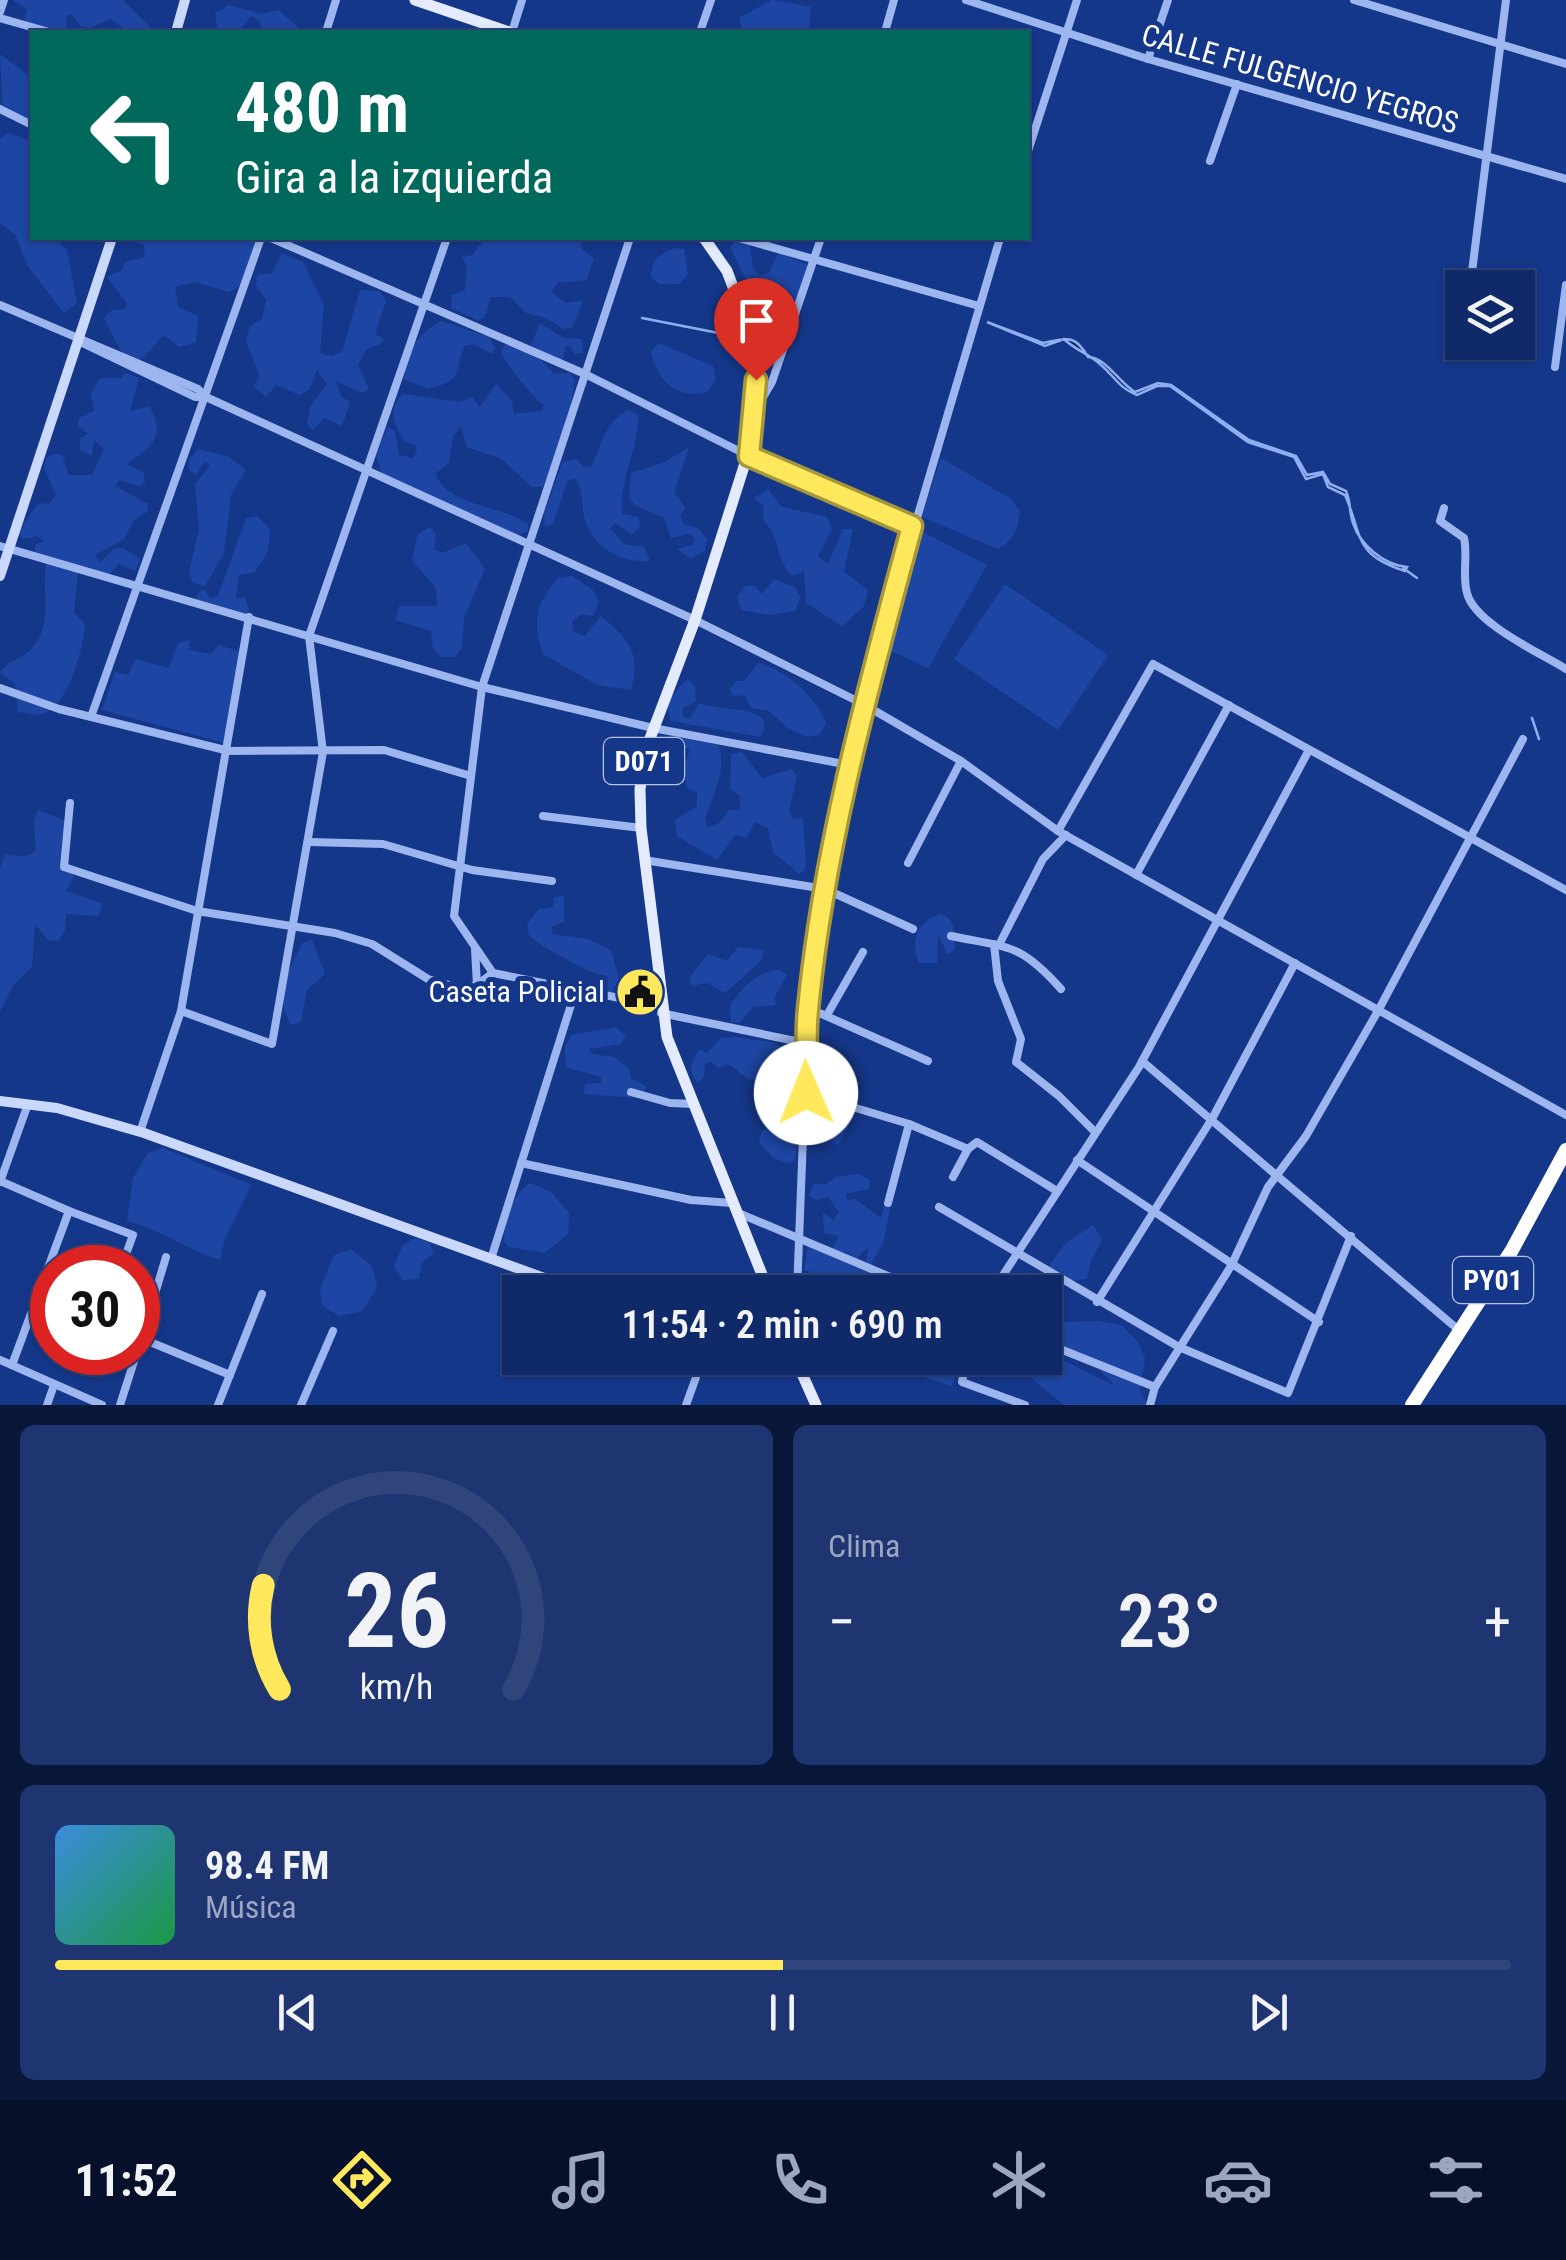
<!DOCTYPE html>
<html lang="es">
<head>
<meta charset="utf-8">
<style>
	:root { --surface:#102968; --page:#1e3571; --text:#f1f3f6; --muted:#9ca6c0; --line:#30457c; --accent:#ffe85b }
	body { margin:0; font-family:"Roboto Condensed",sans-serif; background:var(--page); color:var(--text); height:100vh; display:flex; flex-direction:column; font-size:38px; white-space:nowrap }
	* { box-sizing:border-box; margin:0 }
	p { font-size:32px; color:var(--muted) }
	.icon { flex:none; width:55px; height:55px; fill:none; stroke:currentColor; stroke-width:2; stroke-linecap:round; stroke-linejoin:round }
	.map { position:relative; height:1405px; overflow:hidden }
	.details { display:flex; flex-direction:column; gap:20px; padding:20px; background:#091739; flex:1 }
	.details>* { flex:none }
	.banner { position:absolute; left:30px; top:30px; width:1000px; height:210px; border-radius:0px; box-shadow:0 2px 8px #0004,0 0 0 2px var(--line); background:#00695c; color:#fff; overflow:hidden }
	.tools { position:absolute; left:1445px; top:270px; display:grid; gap:20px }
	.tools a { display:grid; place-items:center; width:90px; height:90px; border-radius:0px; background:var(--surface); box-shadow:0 2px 8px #0004,0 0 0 2px var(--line); font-size:50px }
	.speed { position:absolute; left:30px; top:1245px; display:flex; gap:20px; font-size:50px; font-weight:700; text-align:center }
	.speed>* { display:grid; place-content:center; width:130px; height:130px; border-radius:50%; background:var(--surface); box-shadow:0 2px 8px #0004,0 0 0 2px var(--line); line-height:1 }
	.speed .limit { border:15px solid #d22; background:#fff; color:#111 }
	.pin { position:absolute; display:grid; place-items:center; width:85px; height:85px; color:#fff; margin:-102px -42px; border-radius:50% 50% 50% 0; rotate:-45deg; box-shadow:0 0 10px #0007 }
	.pin .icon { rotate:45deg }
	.me { position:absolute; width:110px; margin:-55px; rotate:359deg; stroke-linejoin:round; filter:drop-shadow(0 0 8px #0008) }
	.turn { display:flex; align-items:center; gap:35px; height:210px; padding:0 40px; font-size:45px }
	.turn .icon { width:130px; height:130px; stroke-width:2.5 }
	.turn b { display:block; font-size:70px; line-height:85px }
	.big { font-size:75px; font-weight:600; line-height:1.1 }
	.details .tile { flex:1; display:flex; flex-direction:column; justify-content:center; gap:15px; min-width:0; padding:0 35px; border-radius:15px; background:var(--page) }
	.details .dial { align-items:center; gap:0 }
	.dial svg { height:260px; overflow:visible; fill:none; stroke:var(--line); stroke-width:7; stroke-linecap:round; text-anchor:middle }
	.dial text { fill:var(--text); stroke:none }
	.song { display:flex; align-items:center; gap:30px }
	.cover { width:120px; height:120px; border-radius:15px; background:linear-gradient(135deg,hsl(210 70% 55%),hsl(140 70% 35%)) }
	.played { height:10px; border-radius:5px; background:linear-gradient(90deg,var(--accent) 50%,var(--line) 50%) }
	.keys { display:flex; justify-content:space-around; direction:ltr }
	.heat { display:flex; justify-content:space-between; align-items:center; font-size:55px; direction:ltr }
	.details .tiles { flex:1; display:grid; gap:20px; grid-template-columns:1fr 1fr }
	.tile:last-child { grid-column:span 2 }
	.trip { position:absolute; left:502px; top:1275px; width:560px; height:100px; border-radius:0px; background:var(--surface); box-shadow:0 2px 8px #0004,0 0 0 2px var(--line); font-weight:600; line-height:100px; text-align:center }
	.menu { display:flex; height:160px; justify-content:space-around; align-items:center; background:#06102a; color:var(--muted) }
	.menu .icon { width:70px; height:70px }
	.menu .on { color:var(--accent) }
	.menu b { font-size:45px; color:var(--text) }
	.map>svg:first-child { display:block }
	.green { fill:#1d46a4 }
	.water { fill:#0d2667; stroke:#8faef2; stroke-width:2.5 }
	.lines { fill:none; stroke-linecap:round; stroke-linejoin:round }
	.stream { stroke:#8faef2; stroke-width:2.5 }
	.street { stroke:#9db6ef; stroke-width:8 }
	.secondary { stroke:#cad8fb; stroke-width:10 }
	.primary { stroke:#e5ebff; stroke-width:11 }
	.highway { stroke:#fff; stroke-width:14 }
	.route-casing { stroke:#a6973b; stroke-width:25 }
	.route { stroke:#ffe85b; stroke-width:18 }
	.labels { text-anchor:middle; stroke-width:10; stroke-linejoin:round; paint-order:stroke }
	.shield { fill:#15378a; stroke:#b9c3dc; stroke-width:2.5 }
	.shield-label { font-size:28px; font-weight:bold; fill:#fff }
	.street-label { font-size:30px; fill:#fff; stroke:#15378a }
	.poi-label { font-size:30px; fill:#fff; stroke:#15378a; text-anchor:end }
</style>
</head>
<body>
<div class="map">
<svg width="1566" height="1405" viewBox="0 0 1566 1405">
	<rect width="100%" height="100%" fill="#15378a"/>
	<g class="green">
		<polygon points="13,0 123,0 153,30 128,32 111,19 90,28 80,26 72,14 66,16 67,32 29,27 24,17 28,10"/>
		<polygon points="772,0 811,7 809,32 743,32 739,18"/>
		<polygon points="229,5 261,14 279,10 303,32 263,32 260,21 251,16 238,32 218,32 215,13"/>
		<polygon points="0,54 32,78 32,126 3,113"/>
		<polygon points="8,133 32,141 32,238 55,238 67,250 77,303 64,313 27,265 15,234 0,223 0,138"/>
		<polygon points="126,238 250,238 260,248 244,284 229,292 195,282 175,287 178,307 198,316 196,342 179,347 164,335 138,363 124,357 104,318 112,310 125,309 127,303 107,277 122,270 125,262 145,257 144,245"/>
		<polygon points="493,238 581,238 582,250 594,258 587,280 558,283 551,292 566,303 583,300 573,327 563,329 546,318 526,313 510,297 491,297 484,318 477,320 451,308 452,295 465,290 467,267 462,257 472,255 485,239 492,242"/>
		<polygon points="737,239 750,245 753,268 760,275 769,273 778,252 807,265 797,302 788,307 783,291 775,287 761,296 753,294 730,247"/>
		<path d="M675,248L684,249L688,274L679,284H659L651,277C652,258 659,255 675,248Z"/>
		<polygon points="282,254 303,262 324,305 320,353 331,356 342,352 360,290 380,291 386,301 375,335 384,338 381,344 366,349 358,365 369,389 362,393 336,381 341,396 350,402 342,426 324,418 313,430 307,424 310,407 327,384 317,370 309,390 299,395 276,385 266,397 254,386 260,377 246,341 250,326 262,319 266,300 256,285 257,275 272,273"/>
		<path d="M441,321L489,337L495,348L492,354L473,344L464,346C454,374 464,380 428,389L404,379C405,354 419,332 441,321Z"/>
		<polygon points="540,323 563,338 582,339 583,353 574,354 570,345 565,347 563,360 540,357 531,345"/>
		<path d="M513,343L542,361L554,374L570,373L575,380L566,434L543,487H532L500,458L467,447L461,426L453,436L449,463L435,474C449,507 502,505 528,524V531L513,537L382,474L376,455L388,426L395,431L399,455L413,458L417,451L416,446L404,441C394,424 386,410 403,394L460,402L472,397L480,407L496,384L512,401L514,414L542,411L544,405C534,399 505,363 501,352L505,344Z"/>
		<path d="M659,343L713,366L716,379L707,392C676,400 656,379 651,351Z"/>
		<path d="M126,373L139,378L130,411L149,406C167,436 152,447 127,464L143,472L145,482L140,486L119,480L115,486L148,504L147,512L134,520L124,539L95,555L100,563L113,549L123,548L140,559L135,571L119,564L106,578L35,553V545L44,541L37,536L23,539L18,533L38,503L49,504L56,495L44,468L46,458L56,453L63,456L68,475H92L104,449L94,440L92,456L80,450V438L88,434L78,426L79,418L94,411L91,393L100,378H121Z"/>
		<path d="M629,410L638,415C639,449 619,480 622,514L639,517L640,526L632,535L615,523L610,528L624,544L644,547L650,561C621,564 589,545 584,515C581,500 584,490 574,478L567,482L553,524L545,526L544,514L562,463L576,459L584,467L592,466C600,447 608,417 629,410Z"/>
		<polygon points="689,447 674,492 685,507 680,517 684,524 698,528 707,539 705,550 691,559 677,549 693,545 695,538 688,534 671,538 664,518 636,506 629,498 631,473 665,462"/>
		<polygon points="198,449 227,456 246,470 231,495 224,553 205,586 193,583 189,573 199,529 195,484 210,466 205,461 196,475 189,470 189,460"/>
		<path d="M941,458L1011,499L1020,511C1018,528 1014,541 998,549L922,517Z"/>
		<path d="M768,489L782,507L827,517L832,530L818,556L828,564L843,529H853L844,571L868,591L864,606L842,626L806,603L804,571L793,576C775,562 781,536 763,520L764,506L754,498Z"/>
		<polygon points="257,516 270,529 268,551 255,572 239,575 236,598 245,597 250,614 243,618 237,611 229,614 196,603 197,595 203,589 211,598 218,596 246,518"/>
		<polygon points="430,527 436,534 434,549 442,553 466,543 485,569 464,618 462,647 455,657 441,657 433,648 431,631 395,620 399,606 437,606 436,588 412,560 418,534"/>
		<polygon points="923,532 987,565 928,668 885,648 915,537"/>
		<path d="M46,563L78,572L74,613L85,624C83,649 69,706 42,714C35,716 26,713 18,712L15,684L0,672C9,660 22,659 31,649C55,623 41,593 46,563Z"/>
		<path d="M572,576L592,589L599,601L593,616L582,614L572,621L573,631L585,636L601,616C628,639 642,653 631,690L597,685L543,654C532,621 535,605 558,578Z"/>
		<polygon points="774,579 795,587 800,597 796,611 770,615 741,610 737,597 745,586 754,585 762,594"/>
		<polygon points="1005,584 1108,655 1058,730 954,659"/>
		<polygon points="190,640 188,650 211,654 219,645 241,652 225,743 102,710 115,672 128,675 136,659 169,668 178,643"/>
		<path d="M758,663C788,672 815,695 826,723L819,735L808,737L788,728L769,711L751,708L745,696L732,695L730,689L736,681H744Z"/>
		<path d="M688,678L695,687L696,701L682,709L684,717L690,718L699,703C720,711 744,706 763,718L765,728L760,737L671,721L666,702Z"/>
		<path d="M675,734L718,744C728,768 713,795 705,819L708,827L719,823L729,810H740V796L730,789L731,754L742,752L762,778L792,769L797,776L789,811L793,819L803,818L806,869L799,874L773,852L768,828L755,822L746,838L735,835L717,860L677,836L675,820L697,806V793L687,788L684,768L690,749L675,746L668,766L661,769L658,753L665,738Z"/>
		<path d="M38,810L68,822C61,845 58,857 74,876L66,891L102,903L99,916L66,914L65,930L58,941L48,940L35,924L32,967L13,986L0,1011V868L5,854L25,857L36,851L34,821Z"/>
		<path d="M564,895V922L552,926V934L588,939L611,950L619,980L607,999L599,1001L593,993L598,980L596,973C586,971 535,943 529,935L527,924L539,909L553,907L554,898Z"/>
		<path d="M941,914C956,918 957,938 954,950L947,954L938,933L937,963H919C910,940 917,921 941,914Z"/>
		<path d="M312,940L325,974L307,990L301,1022L291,1025C274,997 289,970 302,943Z"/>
		<polygon points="738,947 764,950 761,961 725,993 707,983 692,986 689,978 708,954 727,961"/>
		<path d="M779,970L787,975L774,998L776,1005L753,1007L740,1023L731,1022L730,1006C741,988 758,971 779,970Z"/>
		<polygon points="616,1027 626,1036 621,1044 589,1049 592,1054 614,1057 629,1069 631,1078 647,1087 637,1098 584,1094 585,1084 601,1083 601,1077 566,1067 565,1047 571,1035"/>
		<path d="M734,1037L772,1042L800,1058L794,1113L786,1111L782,1088L748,1079L729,1064L718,1068L711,1061L705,1064L704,1077L698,1083C687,1070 691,1063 699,1050L707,1053L721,1038Z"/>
		<polygon points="840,1107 853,1117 838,1146 812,1128 813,1116"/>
		<path d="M784,1118L790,1119C798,1133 799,1146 794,1161L787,1163L773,1158L759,1142L762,1131Z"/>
		<path d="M163,1148L251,1185L224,1241L220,1260C187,1250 162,1230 127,1221L133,1178L148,1153Z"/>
		<polygon points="859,1174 870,1180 869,1189 846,1194 847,1200 855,1199 881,1218 885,1202 892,1200 883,1244 871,1264 866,1264 868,1247 856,1259 845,1252 829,1254 839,1236 824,1233 823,1213 833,1220 839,1212 828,1197 816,1200 809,1195 814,1183 825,1185 836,1177"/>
		<path d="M530,1183L551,1192L569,1213L568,1234L544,1253L509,1247L504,1242C504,1222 512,1194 530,1183Z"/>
		<polygon points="1093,1225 1102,1240 1091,1260 1087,1279 1059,1282 1045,1297 1045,1292 1018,1292 1028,1272 1041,1277 1065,1244"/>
		<polygon points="415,1238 430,1243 434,1253 422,1262 419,1279 402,1280 394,1266 403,1245"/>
		<polygon points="808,1247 916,1292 803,1292 803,1283 809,1283 809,1271 804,1271"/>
		<polygon points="351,1249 372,1266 377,1288 362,1311 339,1316 322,1305 320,1289 334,1255"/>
		<polygon points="1099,1321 1121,1325 1138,1342 1145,1359 1140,1391 1148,1405 1064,1405 1014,1364 1012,1358 1045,1358 1045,1351 1115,1386 1096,1366 1045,1342 1045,1328 1060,1322"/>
		<polygon points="863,1358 960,1358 952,1386"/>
	</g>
	<path class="water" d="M987,322L1043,343C1064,339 1074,332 1088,357C1107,358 1118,382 1135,392L1158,383L1171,385L1249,440L1296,456L1307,475L1323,472L1330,484L1346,491C1351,502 1349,512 1353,523C1360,545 1384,565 1407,567L1405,571C1352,554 1363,535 1345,495L1328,487L1323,474L1306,479L1294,457L1248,442L1170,386H1157L1137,395C1119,388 1115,377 1101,365C1091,355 1075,350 1064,339L1045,346Z"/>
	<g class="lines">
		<g class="stream">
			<polyline points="642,318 744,338"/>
			<polyline points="1403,568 1417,578"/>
			<polyline points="1532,718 1539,739"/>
		</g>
		<g class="street">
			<polyline points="966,0 1148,59 1566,179"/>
			<polyline points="1354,0 1566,64"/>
			<polyline points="0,12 4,0"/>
			<polyline points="0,18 49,32"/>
			<polyline points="326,32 336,0"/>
			<polyline points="512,32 522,0"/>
			<polyline points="700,32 711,0"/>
			<polyline points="885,32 894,0"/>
			<polyline points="1148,59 1168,0"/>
			<polyline points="0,109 32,125"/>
			<polyline points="1028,151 1077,0"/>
			<polyline points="1210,161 1237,84"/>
			<polyline points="271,238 585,374 749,456 912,526"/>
			<polyline points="630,238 482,687 454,916 493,973 660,1006"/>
			<polyline points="739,238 979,306"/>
			<polyline points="1470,288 1506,0"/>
			<polyline points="0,305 198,389 206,397 695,620 865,705 961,761 1058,831 1566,1115"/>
			<polyline points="78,341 195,397 206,397"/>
			<polyline points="1555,367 1566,285"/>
			<polyline points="758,406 772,382 821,238"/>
			<path d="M1444,508L1440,521L1464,538C1468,556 1462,575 1467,593C1474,623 1540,653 1566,669"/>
			<polyline points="0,546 482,687 653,728 849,765"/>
			<polyline points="0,688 59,709 229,751 384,750 471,776"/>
			<polyline points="92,714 261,238"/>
			<polyline points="70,803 64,867 197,911 335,933 372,944 428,979 460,988 477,985 493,973"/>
			<polyline points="543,816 641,828"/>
			<polyline points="1058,831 1153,664 1566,890"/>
			<polyline points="310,842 383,844 472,870 552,881"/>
			<polyline points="644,860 825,889 913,929"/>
			<polyline points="908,863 961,761"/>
			<polyline points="1136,875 1229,705"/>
			<path d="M951,936C1008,948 1019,942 1061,989"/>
			<polyline points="1001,941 1043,859 1066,835"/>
			<polyline points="994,944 998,981 1021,1039 1016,1062 1059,1096 1094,1131"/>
			<polyline points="475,949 477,985"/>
			<polyline points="808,1008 928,1061"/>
			<polyline points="181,1011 272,1044 323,752 309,636 447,238"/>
			<polyline points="661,1013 805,1043"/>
			<polyline points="827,1015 863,952"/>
			<polyline points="1142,1061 1461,1332"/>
			<polyline points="631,1092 670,1103 693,1104"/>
			<polyline points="806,1093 909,1124 968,1149"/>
			<polyline points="140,1132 181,1011 249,617"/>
			<polyline points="1077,1160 1319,1322"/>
			<polyline points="521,1163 691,1200 732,1203"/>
			<polyline points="953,1177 968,1149 977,1142 1057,1191"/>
			<polyline points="0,1181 69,1211"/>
			<polyline points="0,1182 28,1104"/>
			<polyline points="888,1203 909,1124"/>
			<polyline points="939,1207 1179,1347 1288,1393 1351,1236"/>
			<polyline points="736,1212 926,1292"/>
			<polyline points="491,1259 575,992"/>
			<polyline points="797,1292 808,1008 825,889 877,653 1000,238"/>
			<polyline points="992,1292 1139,1067 1309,750"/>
			<polyline points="1097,1302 1213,1117 1295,963"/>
			<polyline points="138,1337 230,1375"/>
			<polyline points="1045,1343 1155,1387"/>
			<polyline points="138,1350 166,1257"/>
			<polyline points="966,1358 962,1382 1025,1405"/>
			<polyline points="0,1360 102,1405"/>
			<polyline points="12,1365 69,1211 133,1235 121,1268"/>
			<polyline points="47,1405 54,1385"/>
			<polyline points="120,1405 137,1352"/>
			<polyline points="218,1405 262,1294"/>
			<polyline points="301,1405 333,1331"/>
			<polyline points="686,1405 703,1358"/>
			<polyline points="1150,1405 1155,1387 1231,1266 1268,1187 1306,1136 1378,1011 1523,739"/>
		</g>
		<g class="secondary">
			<polyline points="176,32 185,0"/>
			<polyline points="0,576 112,238"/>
			<polyline points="0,1101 57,1108 144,1133 583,1292"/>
		</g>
		<g class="primary">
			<polyline points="415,0 509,32"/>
			<polyline points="704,238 727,271 750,332 757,398 754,435 695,620 646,749 640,789 641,828 667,1037 769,1292"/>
			<polyline points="795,1358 816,1405"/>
		</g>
		<polyline class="highway" points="1412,1405 1512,1250 1566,1150"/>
	</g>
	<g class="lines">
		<g class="route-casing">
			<path id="route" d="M756,380L749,456L912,526C869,685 824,845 808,1009C805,1037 808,1065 806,1093"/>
		</g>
		<use href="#route" class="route"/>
	</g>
	<defs>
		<g id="civic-disc" transform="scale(2.5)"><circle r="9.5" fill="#ffe85b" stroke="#15378a"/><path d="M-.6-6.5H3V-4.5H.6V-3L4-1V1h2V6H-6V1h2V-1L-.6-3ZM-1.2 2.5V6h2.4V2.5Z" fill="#111"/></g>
	</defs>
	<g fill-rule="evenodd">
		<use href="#civic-disc" x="640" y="992"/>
	</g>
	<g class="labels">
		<g class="shield">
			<rect x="604" y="738" width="80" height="46" rx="8"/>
			<rect x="1453" y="1257" width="80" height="46" rx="8"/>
		</g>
		<g class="shield-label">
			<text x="644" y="771">D071</text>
			<text x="1493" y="1290">PY01</text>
		</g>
		<g class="street-label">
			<text transform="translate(1300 79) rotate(16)" y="10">CALLE FULGENCIO YEGROS</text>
		</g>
		<g class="poi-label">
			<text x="605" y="1002">Caseta Policial</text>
		</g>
	</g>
</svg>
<div class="tools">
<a><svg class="icon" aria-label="layers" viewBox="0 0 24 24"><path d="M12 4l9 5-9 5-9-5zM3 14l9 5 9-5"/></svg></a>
</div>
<div class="speed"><div class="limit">30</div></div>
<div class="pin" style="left:756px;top:380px;background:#d93025"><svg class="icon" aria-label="arrive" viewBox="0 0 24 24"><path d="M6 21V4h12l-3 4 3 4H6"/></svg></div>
<svg class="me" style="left:806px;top:1093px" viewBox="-20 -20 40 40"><circle r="19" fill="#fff"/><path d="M0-13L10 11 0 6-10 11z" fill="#ffe85b"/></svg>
<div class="trip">11:54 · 2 min · 690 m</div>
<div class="banner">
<div class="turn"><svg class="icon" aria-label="left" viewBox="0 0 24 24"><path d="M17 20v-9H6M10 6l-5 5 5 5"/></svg><div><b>480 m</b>Gira a la izquierda</div></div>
</div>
</div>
<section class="details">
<div class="tiles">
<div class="tile dial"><svg viewBox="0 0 100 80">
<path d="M14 69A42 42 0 1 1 86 69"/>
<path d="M14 69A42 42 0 0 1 9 37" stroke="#ffe85b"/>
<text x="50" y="56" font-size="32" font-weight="700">26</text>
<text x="50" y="72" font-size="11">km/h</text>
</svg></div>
<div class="tile"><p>Clima</p>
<div class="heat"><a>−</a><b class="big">23°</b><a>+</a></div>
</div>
<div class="tile">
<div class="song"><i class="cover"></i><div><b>98.4 FM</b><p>Música</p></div></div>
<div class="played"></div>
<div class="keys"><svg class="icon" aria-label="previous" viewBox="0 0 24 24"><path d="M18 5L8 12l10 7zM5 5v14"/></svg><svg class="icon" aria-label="pause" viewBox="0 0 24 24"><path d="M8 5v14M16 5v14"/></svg><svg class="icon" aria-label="next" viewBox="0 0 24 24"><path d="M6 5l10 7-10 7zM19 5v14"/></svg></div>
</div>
</div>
</section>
<nav class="menu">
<b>11:52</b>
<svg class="icon on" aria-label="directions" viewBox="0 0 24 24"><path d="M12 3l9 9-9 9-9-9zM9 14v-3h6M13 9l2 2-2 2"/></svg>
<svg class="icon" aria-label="music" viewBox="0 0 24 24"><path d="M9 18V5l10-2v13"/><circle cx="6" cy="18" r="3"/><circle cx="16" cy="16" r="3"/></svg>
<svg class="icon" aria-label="phone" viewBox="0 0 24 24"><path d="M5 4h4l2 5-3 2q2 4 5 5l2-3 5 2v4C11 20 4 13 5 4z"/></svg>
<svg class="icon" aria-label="climate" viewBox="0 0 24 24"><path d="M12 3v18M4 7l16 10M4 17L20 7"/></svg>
<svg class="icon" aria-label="car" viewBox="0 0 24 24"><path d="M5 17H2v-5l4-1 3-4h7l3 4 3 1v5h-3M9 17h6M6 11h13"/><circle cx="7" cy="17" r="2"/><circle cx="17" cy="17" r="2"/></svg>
<svg class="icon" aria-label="filters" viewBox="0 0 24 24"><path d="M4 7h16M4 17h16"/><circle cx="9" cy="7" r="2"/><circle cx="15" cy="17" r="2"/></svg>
</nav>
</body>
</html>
